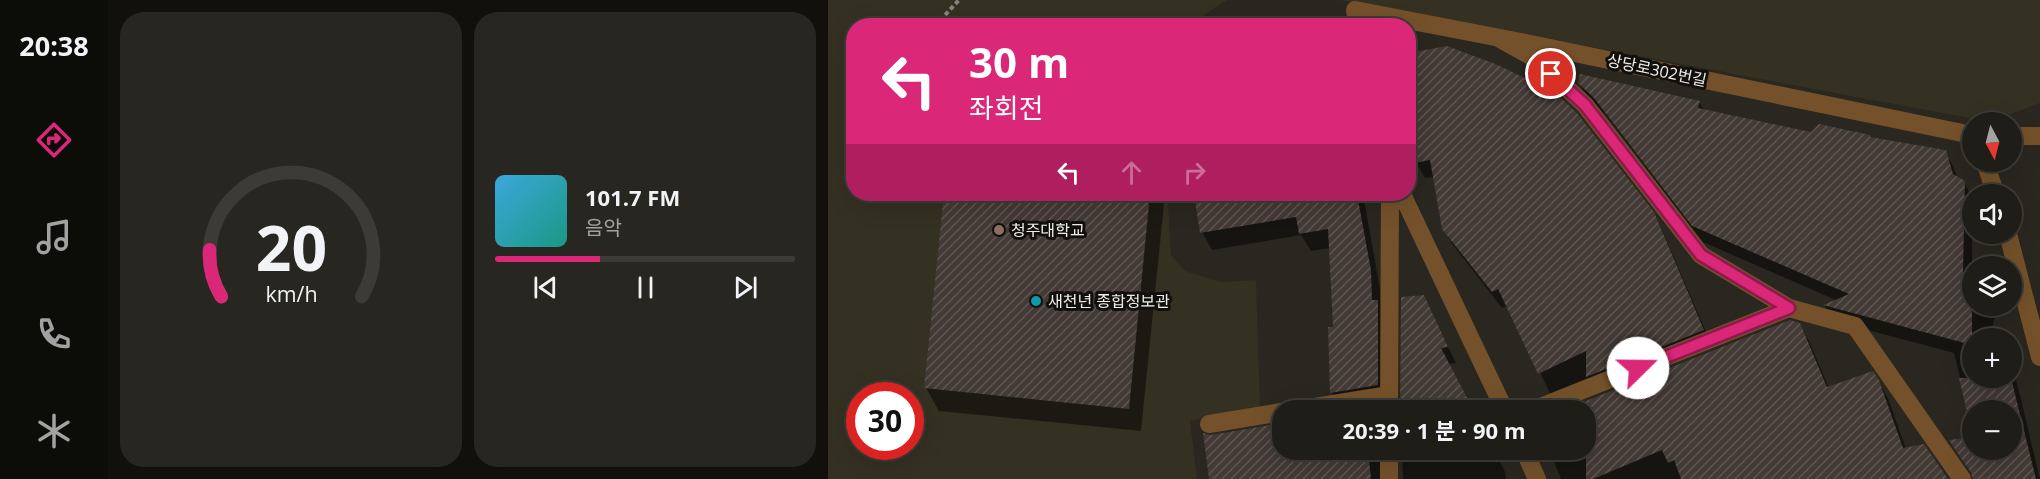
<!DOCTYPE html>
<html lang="ko">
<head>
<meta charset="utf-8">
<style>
	:root { --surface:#1f1d17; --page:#272620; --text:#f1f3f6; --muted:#a1a2a1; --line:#3c3b36; --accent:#db2777 }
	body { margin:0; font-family:"Open Sans","Noto Sans KR",sans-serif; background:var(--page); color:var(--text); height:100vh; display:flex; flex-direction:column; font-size:22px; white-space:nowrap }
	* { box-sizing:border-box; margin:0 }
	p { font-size:20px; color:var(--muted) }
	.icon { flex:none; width:33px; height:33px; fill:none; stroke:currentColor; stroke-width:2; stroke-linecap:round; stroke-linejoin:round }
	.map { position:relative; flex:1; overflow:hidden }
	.side { display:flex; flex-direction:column; gap:12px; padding:12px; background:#11100d; width:720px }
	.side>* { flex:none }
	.banner { position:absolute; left:18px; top:18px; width:570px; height:183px; border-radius:24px; box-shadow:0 6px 24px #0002,0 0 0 2px var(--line); background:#db2777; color:#fff; overflow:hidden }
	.needle { width:39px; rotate:173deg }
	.fabs { position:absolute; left:1134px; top:112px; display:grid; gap:12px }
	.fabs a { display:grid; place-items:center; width:60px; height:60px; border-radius:50%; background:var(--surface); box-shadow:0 6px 24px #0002,0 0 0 2px var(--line); font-size:30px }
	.speed { position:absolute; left:18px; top:382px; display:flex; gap:12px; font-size:30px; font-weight:700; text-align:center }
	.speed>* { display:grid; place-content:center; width:78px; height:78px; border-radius:50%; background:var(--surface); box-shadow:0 6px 24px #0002,0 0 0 2px var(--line); line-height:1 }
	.speed .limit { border:9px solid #d22; background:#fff; color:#111 }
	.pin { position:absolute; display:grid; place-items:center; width:51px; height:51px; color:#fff; margin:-26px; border:3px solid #fff; border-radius:50%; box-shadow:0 2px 6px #0007 }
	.me { position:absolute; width:66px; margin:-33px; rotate:68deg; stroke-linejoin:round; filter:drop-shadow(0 0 4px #0008) }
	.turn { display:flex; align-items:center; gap:21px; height:126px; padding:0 24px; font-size:27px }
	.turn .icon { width:78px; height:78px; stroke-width:2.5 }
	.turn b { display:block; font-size:42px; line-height:51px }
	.lanes { display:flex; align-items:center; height:57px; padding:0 24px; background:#0003; justify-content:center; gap:30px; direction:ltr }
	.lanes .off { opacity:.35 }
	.side .tile { flex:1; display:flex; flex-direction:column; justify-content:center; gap:9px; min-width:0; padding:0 21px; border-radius:24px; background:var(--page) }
	.side .dial { align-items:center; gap:0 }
	.dial svg { height:156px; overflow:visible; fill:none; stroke:var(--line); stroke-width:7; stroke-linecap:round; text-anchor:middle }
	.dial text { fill:var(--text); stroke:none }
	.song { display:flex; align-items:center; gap:18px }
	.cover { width:72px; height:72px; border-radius:9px; background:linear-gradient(135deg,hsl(200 70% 55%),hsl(170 70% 35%)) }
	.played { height:6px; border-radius:3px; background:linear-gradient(90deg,var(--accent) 35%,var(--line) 35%) }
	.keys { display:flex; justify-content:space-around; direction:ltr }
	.side .tiles { flex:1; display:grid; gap:12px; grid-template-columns:repeat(2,1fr) }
	.trip { position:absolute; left:444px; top:400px; width:324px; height:60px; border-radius:24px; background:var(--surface); box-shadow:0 6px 24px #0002,0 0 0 2px var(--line); font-weight:700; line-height:60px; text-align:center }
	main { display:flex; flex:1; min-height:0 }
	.dock { display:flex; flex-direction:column; width:108px; justify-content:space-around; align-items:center; background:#0c0c09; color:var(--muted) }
	.dock .icon { width:42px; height:42px }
	.dock .current { color:var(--accent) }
	.dock b { font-size:27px; color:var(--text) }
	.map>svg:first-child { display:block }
	.built { fill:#343022; fill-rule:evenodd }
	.shadow { fill:#0007 }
	.building { fill:url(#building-hatch) }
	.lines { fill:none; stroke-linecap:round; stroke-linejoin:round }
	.path { stroke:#85847d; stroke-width:4; stroke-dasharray:4.5 3; stroke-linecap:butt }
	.lane { stroke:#74512a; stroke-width:18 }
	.street { stroke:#74512a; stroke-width:18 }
	.route-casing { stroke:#8e194d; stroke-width:15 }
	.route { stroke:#db2777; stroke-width:10 }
	.education-dot { fill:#8d6e63; stroke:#11100c; stroke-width:2 }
	.culture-dot { fill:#0f9aa8; stroke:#11100c; stroke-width:2 }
	.labels { text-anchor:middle; stroke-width:6; stroke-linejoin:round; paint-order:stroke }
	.street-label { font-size:16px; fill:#eeede7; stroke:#11100c }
	.poi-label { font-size:16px; fill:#eeede7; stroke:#11100c; text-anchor:start }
</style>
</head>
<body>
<main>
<nav class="dock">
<b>20:38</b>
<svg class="icon current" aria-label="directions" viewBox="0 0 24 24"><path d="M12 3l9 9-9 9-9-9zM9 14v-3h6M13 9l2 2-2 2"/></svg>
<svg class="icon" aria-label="music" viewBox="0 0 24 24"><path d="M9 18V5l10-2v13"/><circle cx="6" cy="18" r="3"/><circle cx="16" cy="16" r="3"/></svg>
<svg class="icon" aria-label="phone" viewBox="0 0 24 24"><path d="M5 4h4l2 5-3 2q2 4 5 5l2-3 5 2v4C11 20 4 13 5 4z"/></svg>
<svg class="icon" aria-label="climate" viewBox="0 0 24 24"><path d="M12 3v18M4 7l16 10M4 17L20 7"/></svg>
</nav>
<section class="side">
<div class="tiles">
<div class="tile dial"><svg viewBox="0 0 100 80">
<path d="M14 69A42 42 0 1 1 86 69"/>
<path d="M14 69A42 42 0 0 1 8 45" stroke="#db2777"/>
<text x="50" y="56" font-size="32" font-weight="700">20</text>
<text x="50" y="72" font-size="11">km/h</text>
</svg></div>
<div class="tile">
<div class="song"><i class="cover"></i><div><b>101.7 FM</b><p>음악</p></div></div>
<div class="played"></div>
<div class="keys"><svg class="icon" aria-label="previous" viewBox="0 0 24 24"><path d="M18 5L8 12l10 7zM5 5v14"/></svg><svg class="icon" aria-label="pause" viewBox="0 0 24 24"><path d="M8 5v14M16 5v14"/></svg><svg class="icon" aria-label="next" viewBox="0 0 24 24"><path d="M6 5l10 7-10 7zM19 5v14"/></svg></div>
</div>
</div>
</section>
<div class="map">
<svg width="1212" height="479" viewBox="0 0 1212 479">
	<defs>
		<pattern id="building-hatch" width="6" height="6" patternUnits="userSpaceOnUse" patternTransform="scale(1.5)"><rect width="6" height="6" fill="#433935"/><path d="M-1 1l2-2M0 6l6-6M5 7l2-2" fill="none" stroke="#5e5652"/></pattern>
	</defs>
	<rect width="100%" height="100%" fill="#29271f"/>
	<g class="built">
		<path d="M0,0H399L376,15L374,25L26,26V194H342L340,205L343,255L357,271L393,282L428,280L432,407L362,421L369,479H0ZM32,396H82V447H32Z"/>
		<polygon points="513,0 1212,0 1212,103 1162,122"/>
	</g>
	<g class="shadow">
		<polygon points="580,55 825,213 834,230 884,346 729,408 680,305 674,308 625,245 615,228 606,177 597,178 588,162 583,124 580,125"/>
		<polygon points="751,83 871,102 876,110 984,133 1042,138 1117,152 1126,168 1129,178 1136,182 1144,198 1144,306 1170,306 1161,339 1144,339 1144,378 1184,378 1184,362 1212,479 1146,479 1123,441 1144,438 1144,450 1184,450 1184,411 1144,411 1144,427 1126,353 1006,321 997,306 1010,301 875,242 777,114 761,99"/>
		<polygon points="117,194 147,196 147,194 337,194 313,431 111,411 98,388"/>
		<polygon points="367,194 535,194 552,289 559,403 514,411 504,393 506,328 502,248 483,251 473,235 384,250 374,232"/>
		<polygon points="595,297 628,363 620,364 645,411 574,411"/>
		<polygon points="962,321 971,324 981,341 1001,388 1050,380 1060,398 1078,449 1118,479 733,479 721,450 758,450 758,411 737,411"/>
		<polygon points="454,425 454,450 666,450 677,472 678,479 575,479 574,455 572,454 564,457 558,479 382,479 383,437"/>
	</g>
	<g class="building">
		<polygon points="619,46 670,65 729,94 749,113 826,212 876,330 758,377 758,351 710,374 670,289 664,292 614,229 602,160 587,163 580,120 580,53"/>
		<polygon points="752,74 872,101 870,108 983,132 991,124 1042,135 1042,137 1118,150 1125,174 1137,181 1135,272 1144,275 1144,345 995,305 1021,294 864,226 766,98 750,83"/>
		<polygon points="116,194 322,194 301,409 96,388"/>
		<polygon points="366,194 529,194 543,270 544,300 550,300 550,385 502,393 500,327 505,327 500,229 471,234 468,217 372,233"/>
		<polygon points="596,295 620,347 613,348 646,411 572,411 573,297"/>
		<polygon points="962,320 972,323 999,387 1045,371 1051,380 1075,448 1096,444 1120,479 853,479 846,460 840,463 834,450 765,479 758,479 758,401"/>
		<polygon points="1131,378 1183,378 1208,479 1145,479 1143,473 1121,440 1144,437 1144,450 1184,450 1184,411 1144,411 1144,433"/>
		<polygon points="454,423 454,450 540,450 543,479 381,479 375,433 383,435"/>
	</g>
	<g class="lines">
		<polyline class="path" points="107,26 131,0"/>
		<g class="lane">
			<polyline points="672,39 706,58 757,105 873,255 961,308 1027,326 1134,479"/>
			<polyline points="462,411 561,395"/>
			<polyline points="381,424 454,412"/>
		</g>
		<g class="street">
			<polyline points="529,26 527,10 693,42 1144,135"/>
			<polyline points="1184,136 1212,136"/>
			<polyline points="1157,162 1168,195"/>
			<polyline points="574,194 677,411"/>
			<polyline points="1180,234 1212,357"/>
			<polyline points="561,411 562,194"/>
			<polyline points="702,411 961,308"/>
			<polyline points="696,450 709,479"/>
			<polyline points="561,479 561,450"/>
		</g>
	</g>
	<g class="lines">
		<g class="route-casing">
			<polyline id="route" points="723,74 757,105 873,255 961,308 810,368"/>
		</g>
		<use href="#route" class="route"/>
	</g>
	<circle class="education-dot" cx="171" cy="230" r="6"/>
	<circle class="culture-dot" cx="208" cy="301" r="6"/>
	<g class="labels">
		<g class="street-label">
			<text transform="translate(829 70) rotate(12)" y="6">상당로302번길</text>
		</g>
		<g class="poi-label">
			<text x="183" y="236">청주대학교</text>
			<text x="220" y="307">새천년 종합정보관</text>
		</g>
	</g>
</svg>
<div class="fabs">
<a><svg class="needle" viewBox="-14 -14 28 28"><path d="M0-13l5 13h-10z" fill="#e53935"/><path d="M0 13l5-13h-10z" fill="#a1a2a1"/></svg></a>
<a><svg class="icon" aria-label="sound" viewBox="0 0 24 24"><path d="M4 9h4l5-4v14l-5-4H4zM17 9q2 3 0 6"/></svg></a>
<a><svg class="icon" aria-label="layers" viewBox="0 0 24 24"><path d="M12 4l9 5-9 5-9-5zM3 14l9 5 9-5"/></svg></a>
<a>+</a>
<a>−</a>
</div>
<div class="speed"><div class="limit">30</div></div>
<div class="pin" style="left:723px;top:74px;background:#d93025"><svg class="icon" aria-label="arrive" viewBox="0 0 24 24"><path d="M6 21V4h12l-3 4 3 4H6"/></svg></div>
<svg class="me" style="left:810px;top:368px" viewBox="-20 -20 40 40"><circle r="19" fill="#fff"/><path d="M0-13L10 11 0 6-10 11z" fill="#db2777"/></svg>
<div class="trip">20:39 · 1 분 · 90 m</div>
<div class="banner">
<div class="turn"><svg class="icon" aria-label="left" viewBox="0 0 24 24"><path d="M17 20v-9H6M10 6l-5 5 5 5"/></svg><div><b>30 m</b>좌회전</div></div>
<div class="lanes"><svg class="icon" aria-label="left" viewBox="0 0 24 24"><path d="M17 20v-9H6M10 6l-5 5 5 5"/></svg><svg class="icon off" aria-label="ahead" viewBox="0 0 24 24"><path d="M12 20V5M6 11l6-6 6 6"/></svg><svg class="icon off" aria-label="right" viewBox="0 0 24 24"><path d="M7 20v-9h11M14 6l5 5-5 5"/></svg></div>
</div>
</div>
</main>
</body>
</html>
